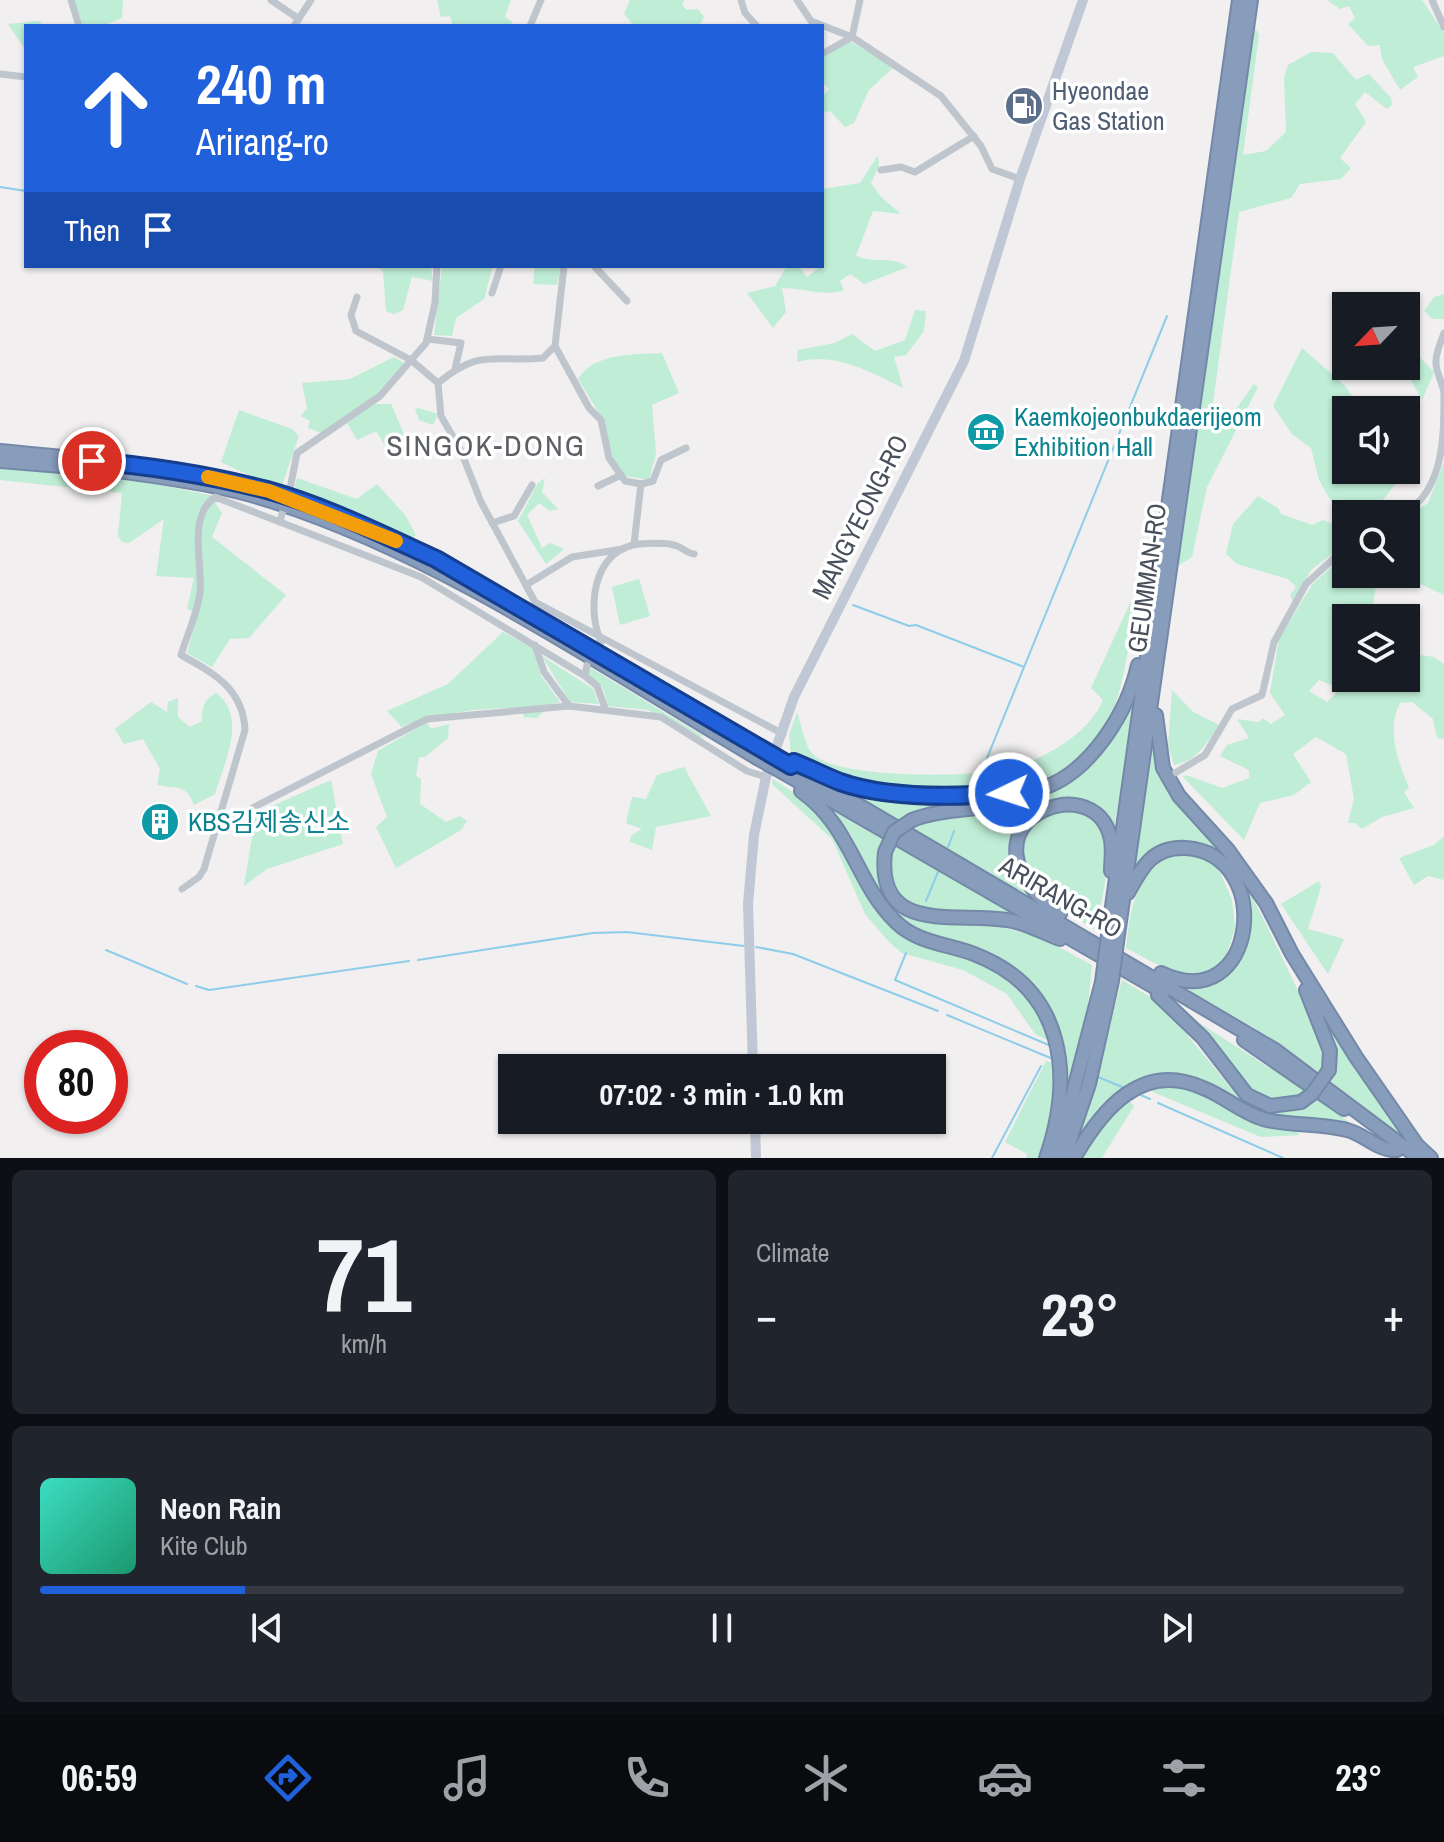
<!DOCTYPE html>
<html lang="en">
<head>
<meta charset="utf-8">
<style>
	:root { --surface:#171b24; --page:#20242c; --text:#f1f3f6; --muted:#9ea1a6; --line:#363941; --accent:#2060db }
	body { margin:0; font-family:"Archivo Narrow","Noto Sans KR",sans-serif; background:var(--page); color:var(--text); height:100vh; display:flex; flex-direction:column; font-size:30px; white-space:nowrap }
	* { box-sizing:border-box; margin:0 }
	p { font-size:26px; color:var(--muted) }
	.icon { flex:none; width:44px; height:44px; fill:none; stroke:currentColor; stroke-width:2; stroke-linecap:round; stroke-linejoin:round }
	.map { position:relative; height:1158px; overflow:hidden }
	.drawer { display:flex; flex-direction:column; gap:12px; padding:12px; background:#0d0f14; flex:1 }
	.drawer>* { flex:none }
	.hud { position:absolute; left:24px; top:24px; width:800px; height:244px; border-radius:0px; box-shadow:0 2px 6px #0004; background:#2060db; color:#fff; overflow:hidden }
	.needle { width:52px; rotate:245deg }
	.controls { position:absolute; left:1332px; top:292px; display:grid; gap:16px }
	.controls a { display:grid; place-items:center; width:88px; height:88px; border-radius:0px; background:var(--surface); box-shadow:0 2px 6px #0004; font-size:40px }
	.speed { position:absolute; left:24px; top:1030px; display:flex; gap:16px; font-size:40px; font-weight:700; text-align:center }
	.speed>* { display:grid; place-content:center; width:104px; height:104px; border-radius:50%; background:var(--surface); box-shadow:0 2px 6px #0004; line-height:1 }
	.speed .limit { border:12px solid #d22; background:#fff; color:#111 }
	.pin { position:absolute; display:grid; place-items:center; width:68px; height:68px; color:#fff; margin:-34px; border:4px solid #fff; border-radius:50%; box-shadow:0 2px 8px #0007 }
	.me { position:absolute; width:88px; margin:-44px; rotate:266deg; stroke-linejoin:round; filter:drop-shadow(0 0 6px #0008) }
	.turn { display:flex; align-items:center; gap:28px; height:168px; padding:0 40px; font-size:36px }
	.turn .icon { width:104px; height:104px; stroke-width:2.5 }
	.turn b { display:block; font-size:56px; line-height:68px }
	.then { display:flex; align-items:center; height:76px; padding:0 40px; background:#0003; gap:16px; font-size:30px }
	.big { font-size:60px; font-weight:800; line-height:1.1 }
	.drawer .card { flex:1; display:flex; flex-direction:column; justify-content:center; gap:12px; min-width:0; padding:0 28px; border-radius:12px; background:var(--page) }
	.drawer .dial { align-items:center; gap:0 }
	.dial b { font-size:104px; line-height:1 }
	.song { display:flex; align-items:center; gap:24px }
	.cover { width:96px; height:96px; border-radius:12px; background:linear-gradient(135deg,hsl(170 70% 55%),hsl(160 70% 35%)) }
	.played { height:8px; border-radius:4px; background:linear-gradient(90deg,var(--accent) 15%,var(--line) 15%) }
	.keys { display:flex; justify-content:space-around; direction:ltr }
	.heat { display:flex; justify-content:space-between; align-items:center; font-size:44px; direction:ltr }
	.drawer .tiles { flex:1; display:grid; gap:12px; grid-template-columns:1fr 1fr }
	.card:last-child { grid-column:span 2 }
	.trip { position:absolute; left:498px; top:1054px; width:448px; height:80px; border-radius:0px; background:var(--surface); box-shadow:0 2px 6px #0004; font-weight:800; line-height:80px; text-align:center }
	.dock { display:flex; height:128px; justify-content:space-around; align-items:center; background:#090b0e; color:var(--muted) }
	.dock .icon { width:56px; height:56px }
	.dock .current { color:var(--accent) }
	.dock b { font-size:36px; color:var(--text) }
	.map>svg:first-child { display:block }
	.green { fill:#bfedd5; fill-rule:evenodd }
	.lines { fill:none; stroke-linecap:round; stroke-linejoin:round }
	.stream { stroke:#8ecde9; stroke-width:2 }
	.highway-casing { stroke:#7488a8; stroke-width:16 }
	.street { stroke:#bec5cd; stroke-width:7 }
	.secondary { stroke:#c0c8d5; stroke-width:10 }
	.highway { stroke:#889dbc; stroke-width:12 }
	.highway-bridge-casing { stroke:#7488a8; stroke-width:16; stroke-linecap:butt }
	.highway-bridge { stroke:#889dbc; stroke-width:12 }
	.route-casing { stroke:#153e8e; stroke-width:20 }
	.route { stroke:#2060db; stroke-width:14 }
	.slow { stroke:#f59e0b; stroke-width:14 }
	.labels { text-anchor:middle; stroke-width:7; stroke-linejoin:round; paint-order:stroke }
	.service-label { font-size:26px; fill:#4e5e75; stroke:#fff; text-anchor:start }
	.culture-label { font-size:26px; fill:#0d838f; stroke:#fff; text-anchor:start }
	.street-label { font-size:26px; fill:#48505c; stroke:#fff }
	.quarter-label { font-size:30px; letter-spacing:2px; fill:#5c5f64; stroke:#fff }
</style>
</head>
<body>
<div class="map">
<svg width="1444" height="1158" viewBox="0 0 1444 1158">
	<rect width="100%" height="100%" fill="#f1efef"/>
	<g class="green">
		<polygon points="74,0 123,0 122,18 102,26 83,26"/>
		<polygon points="437,0 511,0 505,17 512,22 511,26 453,26 450,16 441,17"/>
		<polygon points="630,0 684,0 682,5 687,10 698,9 704,17 699,26 634,26 624,14"/>
		<polygon points="1327,0 1422,0 1444,33 1444,56 1413,67 1418,77 1400,90 1382,59 1380,45 1368,46 1348,24 1355,18 1349,6 1340,9"/>
		<polygon points="40,21 42,26 26,26 26,51 8,24"/>
		<polygon points="1253,24 1259,35 1243,155 1266,151 1286,132 1284,78 1288,65 1311,52 1333,53 1356,80 1369,74 1391,98 1392,105 1387,109 1365,92 1355,104 1366,122 1340,158 1351,168 1341,179 1300,184 1291,198 1239,212 1213,403 1234,412 1254,384 1258,387 1207,487 1192,557 1176,567"/>
		<polygon points="849,41 894,67 869,90 854,123 845,127 830,111 822,113 822,97 829,89 822,81 822,58"/>
		<path d="M878,155L879,165L871,183L880,196L901,214L873,211L856,256C874,264 890,255 908,267L864,284L850,274L840,281L844,290C823,297 805,288 782,288L786,312L773,328L747,293L775,286L787,266H799L807,277L822,266L823,189L860,183Z"/>
		<polygon points="374,266 431,266 433,281 412,277 403,310 394,314 386,311 383,271"/>
		<polygon points="442,266 493,266 484,299 456,318 452,336 434,335"/>
		<polygon points="535,266 561,266 557,285 533,284"/>
		<polygon points="1444,294 1444,319 1432,319 1424,311 1434,297"/>
		<path d="M915,310L926,311L924,331L906,355L894,357L903,388C871,372 833,351 797,362L798,350L835,343L852,334L875,351L905,340Z"/>
		<polygon points="1406,343 1434,372 1422,400 1403,366 1406,366"/>
		<polygon points="1302,348 1344,385 1363,410 1346,410 1346,470 1405,470 1376,510 1379,514 1346,514 1346,543 1311,570 1294,603 1290,595 1296,587 1288,579 1237,564 1226,554 1233,524 1258,496 1278,508 1281,514 1312,525 1323,520 1338,526 1343,522 1319,480 1311,448 1292,434 1273,406"/>
		<path d="M662,353L679,393L652,405L656,454L649,480L625,476L613,460L604,421L578,379C595,352 633,355 662,353Z"/>
		<polygon points="394,357 404,363 378,394 321,433 308,428 310,421 301,416 307,408 302,383 350,379"/>
		<polygon points="374,404 391,404 406,439 387,449 376,431 357,440 347,423"/>
		<polygon points="418,408 438,414 433,425 419,420 415,409"/>
		<polygon points="239,410 292,429 299,436 282,485 259,480 221,462"/>
		<path d="M1444,462V595L1416,582L1412,587L1377,580L1371,618H1346V678H1406V653L1434,657L1444,664V739L1437,738L1433,719L1412,702L1400,703C1386,730 1398,761 1409,788L1404,792L1414,808L1382,817L1362,829L1355,823H1348L1354,799L1346,754L1316,737L1293,754L1311,782L1294,795L1260,803L1244,840L1183,777L1186,775L1222,788L1249,778V770L1220,756L1227,745L1249,738L1237,719L1259,722L1263,718L1271,724L1285,715L1270,693L1279,639L1312,585L1346,553V574H1406V517L1428,503ZM1319,680L1340,689L1327,702L1309,691Z"/>
		<polygon points="0,468 140,481 210,495 222,513 212,537 286,595 249,638 230,639 212,667 187,653 198,613 187,609 194,578 156,576 164,519 129,543 122,542 118,536 122,493 0,480"/>
		<polygon points="297,478 357,499 377,484 405,515 416,535 411,539 294,490"/>
		<polygon points="545,478 542,492 558,509 550,511 539,503 527,515 542,548 550,543 564,549 546,564 518,521 538,483"/>
		<polygon points="639,579 650,616 620,625 612,587"/>
		<path d="M1132,599L1136,602C1130,636 1122,705 1103,732C1090,752 1065,774 1043,783C1003,798 889,790 847,779C828,774 809,763 791,755L789,735L797,712C801,724 804,742 811,752C832,781 987,778 1020,766C1051,754 1090,732 1103,700L1091,688Z"/>
		<path d="M503,632L533,648L541,676L560,702L551,704L537,718L524,717L521,709C490,706 430,714 402,727L387,711L448,684Z"/>
		<polygon points="542,656 593,689 599,704 570,702"/>
		<polygon points="589,667 703,736 699,738 648,710 608,706 603,688 588,674"/>
		<path d="M1172,690L1193,712L1219,725C1207,743 1197,761 1174,765L1168,746Z"/>
		<path d="M216,693C248,717 224,763 215,794L194,805C185,782 177,790 157,785L160,769L143,739L124,744L115,729L151,702L167,712L168,702L178,698V717L190,727L202,721C202,708 203,700 216,693Z"/>
		<path d="M1137,698L1111,846L1110,821C1099,813 1085,801 1071,800C1032,796 1003,837 1015,872C1019,883 1030,894 1037,904L910,829L928,820L1071,778Z"/>
		<polygon points="427,722 431,729 449,724 448,738 425,757 419,757 416,776 421,779 420,804 446,822 460,816 467,821 461,830 396,868 376,827 387,817 371,774 378,751"/>
		<polygon points="1151,741 1158,776 1183,812 1238,871 1260,912 1321,1038 1323,1067 1320,1073 1254,1028 1183,987 1216,982 1239,959 1248,913 1227,862 1208,847 1176,843 1129,881"/>
		<polygon points="684,767 711,816 656,827 652,850 630,842 631,836 642,829 626,823 632,797 646,799 657,775"/>
		<path d="M773,779C793,792 816,806 831,825C856,858 865,899 896,929C909,942 929,945 946,951C997,967 1032,993 1053,1043L1035,1034L1007,994L963,970L902,953L889,942L865,914L832,839L772,784Z"/>
		<polygon points="331,780 343,844 267,869 244,886 256,813"/>
		<polygon points="835,786 1006,804 923,810 898,822"/>
		<path d="M1053,809C1130,812 1105,878 1096,930C1053,907 1040,896 1019,851L1030,825Z"/>
		<polygon points="831,810 884,838 879,875 886,893 934,923 990,924 1040,937 1092,965 1088,1006 1066,1108 1064,1042 1037,991 1001,960 906,924 886,904 851,835"/>
		<polygon points="1444,836 1444,880 1428,876 1414,885 1399,858 1434,845"/>
		<path d="M895,843L1027,922C1011,919 994,913 978,912C929,907 872,918 895,843Z"/>
		<path d="M1179,852L1204,856L1219,870L1232,900L1235,928L1224,963L1197,978L1160,966L1126,948C1130,908 1137,866 1179,852Z"/>
		<polygon points="1319,881 1321,887 1308,929 1344,939 1328,974 1281,904"/>
		<polygon points="1122,980 1162,1004 1230,1087 1260,1108 1276,1110 1315,1098 1359,1129 1268,1117 1192,1079 1143,1079 1105,1102 1077,1141"/>
		<polygon points="1317,1006 1405,1139 1328,1079 1334,1054"/>
		<path d="M1187,1015L1307,1092C1294,1097 1278,1104 1264,1099C1237,1089 1205,1037 1187,1015Z"/>
		<polygon points="1046,1061 1056,1064 1056,1110 1040,1158 1026,1158 1027,1154 1005,1142"/>
		<polygon points="1157,1087 1186,1088 1211,1098 1256,1124 1295,1130 1300,1135 1261,1137 1148,1090"/>
		<polygon points="1129,1100 1134,1106 1102,1158 1079,1158 1108,1112"/>
	</g>
	<g class="lines">
		<g class="stream">
			<polyline points="0,187 26,191"/>
			<polyline points="853,605 909,626 916,625 1024,667"/>
			<polyline points="983,768 1167,316"/>
			<polyline points="976,781 979,777"/>
			<polyline points="948,847 954,831"/>
			<polyline points="926,901 938,872"/>
			<polyline points="756,947 793,954 938,1011"/>
			<polyline points="106,950 187,984"/>
			<polyline points="906,953 895,980 1051,1046"/>
			<polyline points="418,960 593,933 627,932 744,946"/>
			<polyline points="196,986 209,990 409,961"/>
			<polyline points="947,1015 1053,1059"/>
			<polyline points="1098,1077 1127,1089"/>
			<polyline points="1136,1093 1150,1099"/>
			<polyline points="1158,1103 1283,1158"/>
			<polyline points="992,1158 1041,1066"/>
		</g>
		<g class="highway-casing">
			<g id="highway">
				<path d="M0,451C90,460 182,465 269,491C367,519 454,570 542,621C615,664 688,706 761,749"/>
				<polyline points="0,461 73,467"/>
				<path d="M119,471C171,479 224,485 274,502C442,556 605,668 757,758"/>
				<polyline points="1156,715 1163,768 1179,796 1228,850 1266,903 1292,954 1356,1057 1417,1145 1431,1158"/>
				<polyline points="787,763 1275,1050 1419,1158"/>
				<path d="M807,767C822,774 837,782 853,786C899,796 998,803 1043,788C1091,772 1128,711 1138,665"/>
				<polyline points="784,773 1163,992"/>
				<path d="M801,791C852,827 855,882 896,922C917,943 948,944 974,954C1066,989 1074,1077 1046,1158"/>
				<path d="M912,820C950,805 993,813 1030,795"/>
				<path d="M885,852C876,935 953,912 1007,920C1025,922 1043,933 1060,939"/>
				<path d="M1128,893C1142,867 1153,846 1186,848C1276,854 1257,1019 1161,973"/>
				<path d="M1060,914C943,827 1096,761 1111,840C1113,850 1111,861 1111,871"/>
				<polyline points="1108,935 1239,0"/>
				<polyline points="1117,942 1251,0"/>
				<polyline points="1157,988 1158,995 1203,1038 1247,1095 1270,1106 1301,1102"/>
				<polyline points="1306,990 1330,1051 1329,1070"/>
				<polyline points="1244,1040 1344,1109"/>
				<polyline points="1056,1158 1102,982"/>
				<polyline points="1064,1158 1089,1084 1112,981"/>
				<path d="M1074,1158C1101,1111 1141,1060 1203,1088C1224,1096 1241,1112 1263,1119C1290,1126 1320,1123 1347,1130C1364,1134 1380,1152 1397,1150"/>
			</g>
		</g>
		<g class="street">
			<polyline points="71,0 79,26"/>
			<polyline points="271,0 299,19"/>
			<polyline points="741,0 745,13 757,26"/>
			<polyline points="797,0 811,21 852,37 941,96 981,146 992,169 1020,179"/>
			<polyline points="1432,0 1444,27"/>
			<polyline points="294,26 311,0"/>
			<polyline points="530,26 541,0"/>
			<polyline points="822,54 852,37 860,0"/>
			<polyline points="0,74 26,77"/>
			<polyline points="881,170 901,167 915,172 974,136"/>
			<polyline points="564,266 555,346 589,408 601,420 609,458 625,481 641,484 634,544"/>
			<polyline points="594,266 627,301"/>
			<polyline points="492,293 501,266"/>
			<polyline points="357,297 351,315 356,331 411,360 438,383 441,416 460,449 481,502 535,602 783,734"/>
			<polyline points="428,339 461,343 455,369"/>
			<path d="M438,383C482,347 493,363 543,358L555,346"/>
			<polyline points="641,484 653,481 661,460 686,448"/>
			<polyline points="598,486 621,475"/>
			<polyline points="290,489 297,453 380,396 426,343 435,303 437,266"/>
			<path d="M1404,514C1444,489 1444,438 1444,393C1443,383 1436,373 1436,363C1435,354 1441,342 1444,333"/>
			<polyline points="280,522 421,577 585,676"/>
			<polyline points="492,523 514,516 532,485"/>
			<polyline points="526,585 572,557 623,549"/>
			<polyline points="535,645 544,672 569,706"/>
			<path d="M598,647L601,642C587,610 592,555 633,545C642,543 668,542 677,546C683,548 687,553 694,554"/>
			<polyline points="587,665 585,676 597,686 605,708"/>
			<polyline points="1175,773 1205,755 1232,709 1262,695 1274,642 1306,584 1346,547"/>
			<polyline points="215,827 427,719 569,706 661,717 747,771 766,777"/>
			<path d="M182,889L199,877L204,869L245,730C243,689 215,674 181,655C187,635 197,614 200,593C203,564 187,516 215,497L280,522L283,510"/>
		</g>
		<g class="secondary">
			<polyline points="753,1068 748,904 754,835 766,777 794,697 964,361 1020,179 1083,0"/>
			<polyline points="755,1120 756,1158"/>
		</g>
		<use href="#highway" class="highway"/>
		<g class="highway-bridge-casing">
			<g id="highway-bridge">
				<polyline points="761,749 787,763"/>
				<polyline points="757,758 784,773"/>
				<polyline points="885,852 894,832 912,820"/>
				<polyline points="1112,981 1117,942"/>
				<polyline points="1102,982 1108,935"/>
				<polyline points="1301,1102 1312,1094 1329,1070"/>
			</g>
		</g>
		<use href="#highway-bridge" class="highway-bridge"/>
	</g>
	<g class="lines">
		<g class="route-casing">
			<path id="route" d="M92,461C151,466 209,475 267,490C325,506 381,534 436,559L791,766L794,762C809,768 825,776 840,782C888,799 959,797 1009,793"/>
		</g>
		<use href="#route" class="route"/>
		<polyline class="slow" points="208,477 269,491 396,541"/>
	</g>
	<defs>
		<g id="fuel-disc" transform="scale(2)"><circle r="9.5" fill="#5c6f8a" stroke="#fff"/><path d="M-5.5-6h7V0h2V4h1.3V-2.5L3-4.5l.8-.8L6-3V5H2.5V1h-1V6h-7ZM-4.2-4.7v3.2H.2V-4.7Z" fill="#fff"/></g>
		<g id="museum-disc" transform="scale(2)"><circle r="9.5" fill="#0f9aa8" stroke="#fff"/><path d="M0-6L6-3V-2H-6V-3ZM-5-1h2V3h-2ZM-1-1h2V3h-2ZM3-1h2V3H3ZM-6 4H6V6H-6Z" fill="#fff"/></g>
		<g id="building-disc" transform="scale(2)"><circle r="9.5" fill="#0f9aa8" stroke="#fff"/><path d="M-4-6H4V6H1V3H-1V6H-4ZM-2.5-4.3h1.7v1.8h-1.7ZM.8-4.3h1.7v1.8H.8ZM-2.5-1h1.7V.8h-1.7ZM.8-1h1.7V.8H.8Z" fill="#fff"/></g>
	</defs>
	<g fill-rule="evenodd">
		<use href="#fuel-disc" x="1024" y="106"/>
		<use href="#museum-disc" x="986" y="432"/>
		<use href="#building-disc" x="160" y="822"/>
	</g>
	<g class="labels">
		<g class="service-label">
			<text x="1052" y="100">Hyeondae<tspan x="1052" dy="30">Gas Station</tspan></text>
		</g>
		<g class="culture-label">
			<text x="1014" y="426">Kaemkojeonbukdaerijeom<tspan x="1014" dy="30">Exhibition Hall</tspan></text>
			<text x="188" y="831">KBS김제송신소</text>
		</g>
		<g class="street-label">
			<text transform="translate(860 517) rotate(-63)" y="9">MANGYEONG-RO</text>
			<text transform="translate(1147 578) rotate(-82)" y="9">GEUMMAN-RO</text>
			<text transform="translate(1061 897) rotate(30)" y="9">ARIRANG-RO</text>
		</g>
		<g class="quarter-label">
			<text x="486" y="456">SINGOK-DONG</text>
		</g>
	</g>
</svg>
<div class="controls">
<a><svg class="needle" viewBox="-14 -14 28 28"><path d="M0-13l5 13h-10z" fill="#e53935"/><path d="M0 13l5-13h-10z" fill="#9ea1a6"/></svg></a>
<a><svg class="icon" aria-label="sound" viewBox="0 0 24 24"><path d="M4 9h4l5-4v14l-5-4H4zM17 9q2 3 0 6"/></svg></a>
<a><svg class="icon" aria-label="search" viewBox="0 0 24 24"><circle cx="10" cy="10" r="6"/><path d="M15 15l6 6"/></svg></a>
<a><svg class="icon" aria-label="layers" viewBox="0 0 24 24"><path d="M12 4l9 5-9 5-9-5zM3 14l9 5 9-5"/></svg></a>
</div>
<div class="speed"><div class="limit">80</div></div>
<div class="pin" style="left:92px;top:461px;background:#d93025"><svg class="icon" aria-label="arrive" viewBox="0 0 24 24"><path d="M6 21V4h12l-3 4 3 4H6"/></svg></div>
<svg class="me" style="left:1009px;top:793px" viewBox="-20 -20 40 40"><circle r="17" fill="#2060db" stroke="#fff" stroke-width="3"/><path d="M0-11L8 9 0 5-8 9z" fill="#fff"/></svg>
<div class="trip">07:02 · 3 min · 1.0 km</div>
<div class="hud">
<div class="turn"><svg class="icon" aria-label="ahead" viewBox="0 0 24 24"><path d="M12 20V5M6 11l6-6 6 6"/></svg><div><b>240 m</b>Arirang-ro</div></div>
<div class="then">Then<svg class="icon" aria-label="arrive" viewBox="0 0 24 24"><path d="M6 21V4h12l-3 4 3 4H6"/></svg></div>
</div>
</div>
<section class="drawer">
<div class="tiles">
<div class="card dial"><b>71</b><p>km/h</p></div>
<div class="card"><p>Climate</p>
<div class="heat"><a>−</a><b class="big">23°</b><a>+</a></div>
</div>
<div class="card">
<div class="song"><i class="cover"></i><div><b>Neon Rain</b><p>Kite Club</p></div></div>
<div class="played"></div>
<div class="keys"><svg class="icon" aria-label="previous" viewBox="0 0 24 24"><path d="M18 5L8 12l10 7zM5 5v14"/></svg><svg class="icon" aria-label="pause" viewBox="0 0 24 24"><path d="M8 5v14M16 5v14"/></svg><svg class="icon" aria-label="next" viewBox="0 0 24 24"><path d="M6 5l10 7-10 7zM19 5v14"/></svg></div>
</div>
</div>
</section>
<nav class="dock">
<b>06:59</b>
<svg class="icon current" aria-label="directions" viewBox="0 0 24 24"><path d="M12 3l9 9-9 9-9-9zM9 14v-3h6M13 9l2 2-2 2"/></svg>
<svg class="icon" aria-label="music" viewBox="0 0 24 24"><path d="M9 18V5l10-2v13"/><circle cx="6" cy="18" r="3"/><circle cx="16" cy="16" r="3"/></svg>
<svg class="icon" aria-label="phone" viewBox="0 0 24 24"><path d="M5 4h4l2 5-3 2q2 4 5 5l2-3 5 2v4C11 20 4 13 5 4z"/></svg>
<svg class="icon" aria-label="climate" viewBox="0 0 24 24"><path d="M12 3v18M4 7l16 10M4 17L20 7"/></svg>
<svg class="icon" aria-label="car" viewBox="0 0 24 24"><path d="M5 17H2v-5l4-1 3-4h7l3 4 3 1v5h-3M9 17h6M6 11h13"/><circle cx="7" cy="17" r="2"/><circle cx="17" cy="17" r="2"/></svg>
<svg class="icon" aria-label="filters" viewBox="0 0 24 24"><path d="M4 7h16M4 17h16"/><circle cx="9" cy="7" r="2"/><circle cx="15" cy="17" r="2"/></svg>
<b>23°</b>
</nav>
</body>
</html>
